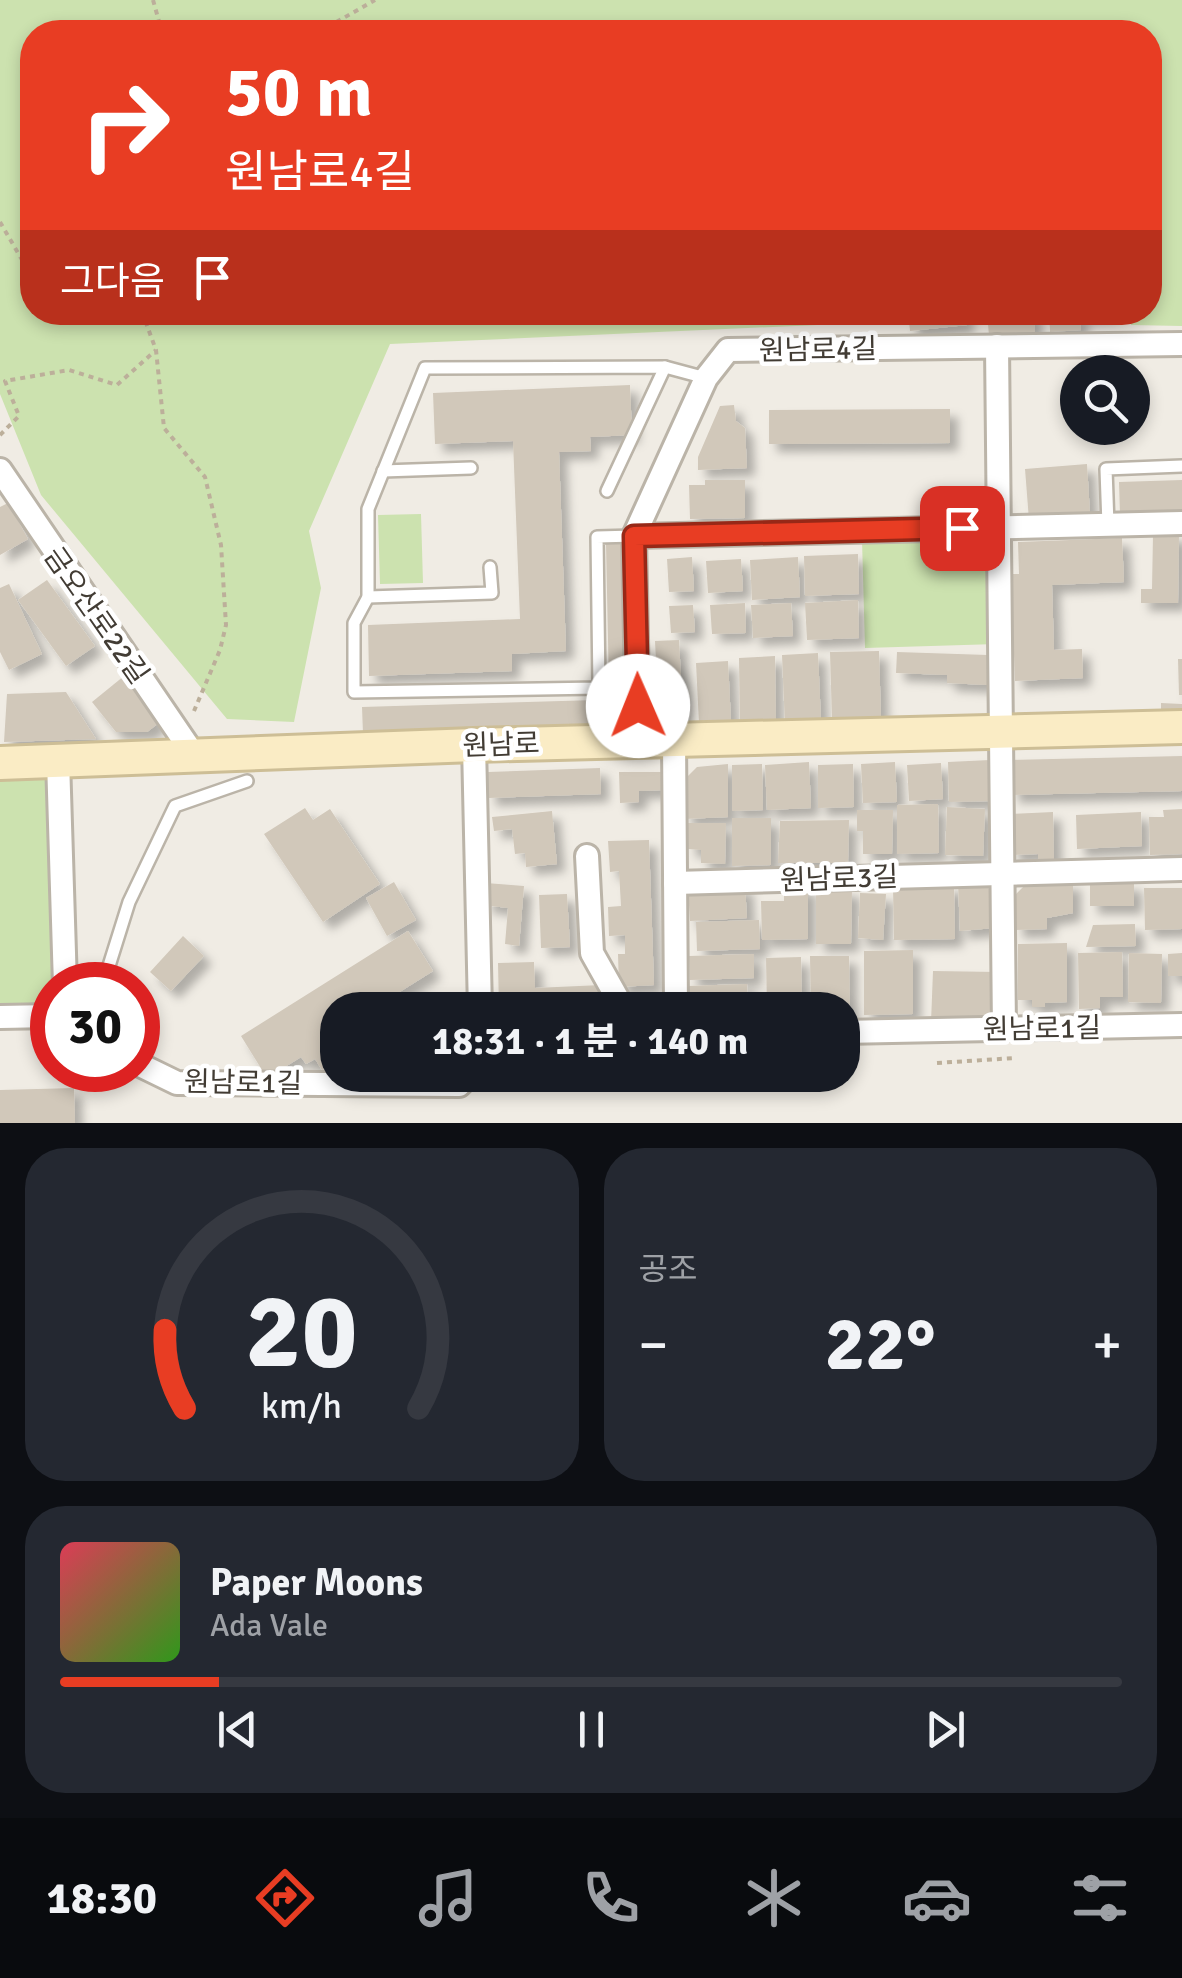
<!DOCTYPE html>
<html lang="ko">
<head>
<meta charset="utf-8">
<style>
	:root { --surface:#171b24; --page:#242831; --text:#f1f3f6; --muted:#9ea1a6; --line:#363941; --accent:#e83d23 }
	body { margin:0; font-family:Signika,"Noto Sans KR",sans-serif; background:var(--page); color:var(--text); height:100vh; display:flex; flex-direction:column; font-size:38px; white-space:nowrap }
	* { box-sizing:border-box; margin:0 }
	p { font-size:32px; color:var(--muted) }
	.icon { flex:none; width:55px; height:55px; fill:none; stroke:currentColor; stroke-width:2; stroke-linecap:round; stroke-linejoin:round }
	.map { position:relative; height:1123px; overflow:hidden }
	.details { display:flex; flex-direction:column; gap:25px; padding:25px; background:#0d0f14; flex:1 }
	.details>* { flex:none }
	.guide { position:absolute; left:20px; top:20px; width:1142px; height:305px; border-radius:40px; box-shadow:0 5px 15px #0003; background:#e83d23; color:#fff; overflow:hidden }
	.buttons { position:absolute; left:1060px; top:355px; display:grid; gap:20px }
	.buttons a { display:grid; place-items:center; width:90px; height:90px; border-radius:50%; background:var(--surface); box-shadow:0 5px 15px #0003; font-size:50px }
	.speed { position:absolute; left:30px; top:962px; display:flex; gap:20px; font-size:50px; font-weight:700; text-align:center }
	.speed>* { display:grid; place-content:center; width:130px; height:130px; border-radius:50%; background:var(--surface); box-shadow:0 5px 15px #0003; line-height:1 }
	.speed .limit { border:15px solid #d22; background:#fff; color:#111 }
	.pin { position:absolute; display:grid; place-items:center; width:85px; height:85px; color:#fff; margin:-42px; border-radius:20px; box-shadow:0 5px 15px #0006 }
	.me { position:absolute; width:110px; margin:-55px; rotate:359deg; stroke-linejoin:round; filter:drop-shadow(0 0 8px #0008) }
	.turn { display:flex; align-items:center; gap:35px; height:210px; padding:0 40px; font-size:45px }
	.turn .icon { width:130px; height:130px; stroke-width:2.5 }
	.turn b { display:block; font-size:70px; line-height:85px }
	.then { display:flex; align-items:center; height:95px; padding:0 40px; background:#0003; gap:20px; font-size:38px }
	.big { font-size:75px; font-weight:700; line-height:1.1 }
	.details .card { flex:1; display:flex; flex-direction:column; justify-content:center; gap:15px; min-width:0; padding:0 35px; border-radius:40px; background:var(--page) }
	.details .dial { align-items:center; gap:0 }
	.dial svg { height:260px; overflow:visible; fill:none; stroke:var(--line); stroke-width:7; stroke-linecap:round; text-anchor:middle }
	.dial text { fill:var(--text); stroke:none }
	.song { display:flex; align-items:center; gap:30px }
	.cover { width:120px; height:120px; border-radius:15px; background:linear-gradient(135deg,hsl(350 70% 55%),hsl(110 70% 35%)) }
	.played { height:10px; border-radius:5px; background:linear-gradient(90deg,var(--accent) 15%,var(--line) 15%) }
	.keys { display:flex; justify-content:space-around; direction:ltr }
	.heat { display:flex; justify-content:space-between; align-items:center; font-size:55px; direction:ltr }
	.details .tiles { flex:1; display:grid; gap:25px; grid-template-columns:1fr 1fr }
	.card:last-child { grid-column:span 2 }
	.trip { position:absolute; left:320px; top:992px; width:540px; height:100px; border-radius:40px; background:var(--surface); box-shadow:0 5px 15px #0003; font-weight:700; line-height:100px; text-align:center }
	.menu { display:flex; height:160px; justify-content:space-around; align-items:center; background:#090b0e; color:var(--muted) }
	.menu .icon { width:70px; height:70px }
	.menu .on { color:var(--accent) }
	.menu b { font-size:45px; color:var(--text) }
	.map>svg:first-child { display:block }
	.green { fill:#cce2af }
	.building { fill:#d1c8ba; filter:url(#shadow) }
	.lines { fill:none; stroke-linecap:round; stroke-linejoin:round }
	.lane-casing { stroke:#bbb4a8; stroke-width:16 }
	.street-casing { stroke:#bbb4a8; stroke-width:28 }
	.secondary-casing { stroke:#cdbe96; stroke-width:38 }
	.path { stroke:#bcaf9a; stroke-width:4; stroke-dasharray:5 5; stroke-linecap:butt }
	.lane { stroke:#fff; stroke-width:11 }
	.street { stroke:#fff; stroke-width:22 }
	.secondary { stroke:#faecc5; stroke-width:32 }
	.route-casing { stroke:#972817; stroke-width:25 }
	.route { stroke:#e83d23; stroke-width:18 }
	.labels { text-anchor:middle; stroke-width:9; stroke-linejoin:round; paint-order:stroke }
	.street-label { font-size:28px; fill:#423c34; stroke:#fff }
</style>
</head>
<body>
<div class="map">
<svg width="1182" height="1123" viewBox="0 0 1182 1123">
	<defs>
		<filter id="shadow"><feDropShadow dx="8" dy="8" stdDeviation="5" flood-color="#0004"/></filter>
	</defs>
	<rect width="100%" height="100%" fill="#f0ece4"/>
	<g class="green">
		<polygon points="0,0 1182,0 1182,326 1131,325 1130,313 1150,312 1150,32 32,32 32,312 885,313 884,322 390,344 309,531 321,588 294,722 227,719 41,495 0,394"/>
		<polygon points="421,514 423,583 380,584 378,515"/>
		<polygon points="984,536 995,561 997,644 865,648 862,540"/>
		<polygon points="58,760 65,985 52,985 52,1016 0,1017 0,763"/>
	</g>
	<g class="building">
		<polygon points="908,312 965,312 967,325 910,331"/>
		<polygon points="987,312 1034,312 1035,332 989,336"/>
		<polygon points="1049,312 1112,312 1112,315 1080,317 1081,330 1050,332"/>
		<polygon points="630,385 632,435 590,437 591,451 559,452 566,651 512,654 512,671 369,676 368,625 520,619 513,441 435,444 433,393"/>
		<polygon points="734,405 736,421 745,428 747,468 698,470 698,457 720,406"/>
		<polygon points="950,409 950,443 769,444 769,410"/>
		<polygon points="1087,464 1090,515 1029,520 1025,469"/>
		<polygon points="705,480 745,480 745,518 690,519 689,485 705,485"/>
		<polygon points="1182,480 1182,513 1120,515 1119,482"/>
		<polygon points="8,503 28,539 0,555 0,507"/>
		<polygon points="1153,534 1179,534 1178,603 1141,603 1141,589 1152,589"/>
		<polygon points="1122,538 1124,582 1052,585 1054,650 1082,649 1083,678 1015,681 1011,574 1019,574 1018,542"/>
		<polygon points="606,544 630,544 633,705 612,726 363,734 362,707 596,700 609,687"/>
		<polygon points="858,554 859,594 805,596 804,556"/>
		<polygon points="692,557 694,591 669,592 667,559"/>
		<polygon points="798,557 800,597 752,600 750,560"/>
		<polygon points="741,559 743,591 708,593 706,561"/>
		<polygon points="47,580 95,646 66,666 18,600"/>
		<polygon points="9,584 42,654 9,670 0,652 0,588"/>
		<polygon points="858,600 859,638 807,640 805,603"/>
		<polygon points="745,603 746,633 712,634 710,605"/>
		<polygon points="791,603 793,636 753,638 751,605"/>
		<polygon points="693,605 695,632 671,633 669,606"/>
		<polygon points="679,640 683,717 659,718 655,641"/>
		<polygon points="879,651 881,719 832,720 830,652"/>
		<polygon points="897,652 988,655 987,685 947,683 947,675 896,673"/>
		<polygon points="818,653 821,722 785,724 782,655"/>
		<polygon points="775,656 776,726 740,727 739,658"/>
		<polygon points="1178,659 1182,659 1182,695 1179,695"/>
		<polygon points="728,661 731,722 699,724 696,663"/>
		<polygon points="124,676 160,722 147,732 116,732 92,702"/>
		<polygon points="66,692 96,739 4,742 7,694"/>
		<polygon points="1161,703 1182,704 1182,713 1161,712"/>
		<polygon points="1182,756 1182,791 1011,795 1009,760"/>
		<polygon points="990,760 992,801 949,802 948,762"/>
		<polygon points="809,762 811,808 767,810 765,765"/>
		<polygon points="895,762 897,802 863,803 861,764"/>
		<polygon points="941,763 943,799 909,801 907,765"/>
		<polygon points="728,764 728,817 684,819 684,780 697,767"/>
		<polygon points="762,764 763,810 732,811 732,765"/>
		<polygon points="853,764 854,807 818,808 818,765"/>
		<polygon points="600,768 601,794 488,798 488,772"/>
		<polygon points="619,772 664,772 663,790 639,791 639,802 620,803"/>
		<polygon points="938,804 939,853 897,854 897,805"/>
		<polygon points="947,807 985,809 983,856 945,855"/>
		<polygon points="305,808 313,820 330,809 380,884 323,922 264,834"/>
		<polygon points="1182,809 1182,854 1150,855 1149,817 1164,817 1163,810"/>
		<polygon points="857,810 893,810 892,854 863,854 863,831 857,831"/>
		<polygon points="552,811 557,864 526,867 525,853 515,854 512,829 494,831 492,817"/>
		<polygon points="1053,812 1054,861 1038,861 1038,854 1011,855 1010,814"/>
		<polygon points="1141,812 1142,846 1077,849 1076,815"/>
		<polygon points="732,818 771,818 771,865 732,866"/>
		<polygon points="849,820 848,863 778,863 780,821"/>
		<polygon points="688,823 726,823 725,864 701,863 701,850 688,849"/>
		<polygon points="649,840 654,985 619,987 618,954 625,954 625,935 609,936 608,907 621,906 619,871 610,872 608,841"/>
		<polygon points="985,881 993,897 994,928 960,931 958,883"/>
		<polygon points="394,882 416,920 387,936 366,898"/>
		<polygon points="1028,882 1073,882 1073,913 1047,918 1047,929 1015,930 1015,895"/>
		<polygon points="486,883 524,886 519,946 505,944 508,908 484,905"/>
		<rect x="1090" y="883" width="44" height="23"/>
		<polygon points="745,885 747,918 690,921 688,888"/>
		<polygon points="954,885 955,939 894,940 893,886"/>
		<polygon points="784,886 808,886 808,939 762,940 761,901 784,901"/>
		<polygon points="1144,888 1182,888 1182,929 1145,930"/>
		<polygon points="816,889 852,889 851,944 816,944"/>
		<polygon points="860,893 886,894 883,940 858,938"/>
		<polygon points="567,894 570,947 541,948 539,895"/>
		<polygon points="759,920 760,949 697,951 696,922"/>
		<polygon points="1135,924 1136,946 1086,947 1093,925"/>
		<polygon points="408,931 433,971 390,998 398,1010 338,1010 338,1060 322,1070 315,1059 306,1064 301,1057 267,1078 241,1036"/>
		<polygon points="183,936 204,956 171,991 150,972"/>
		<polygon points="1067,943 1067,1002 1045,1003 1045,1007 1032,1007 1032,1000 1018,1000 1018,944"/>
		<polygon points="913,950 913,1014 864,1015 864,951"/>
		<polygon points="1122,952 1123,997 1100,997 1100,1008 1079,1009 1078,953"/>
		<polygon points="1129,953 1162,954 1161,1003 1128,1002"/>
		<polygon points="1182,953 1182,976 1168,976 1168,954"/>
		<polygon points="754,954 754,978 690,980 689,956"/>
		<polygon points="810,956 849,956 850,1018 842,1018 842,1010 811,1010"/>
		<polygon points="801,957 802,1010 767,1010 766,958"/>
		<polygon points="534,962 535,988 601,985 602,1010 499,1010 498,963"/>
		<polygon points="933,971 998,972 997,1023 931,1022"/>
		<polygon points="747,984 748,1010 700,1010 700,1006 688,1006 687,986"/>
		<polygon points="74,1088 75,1123 0,1123 0,1090"/>
	</g>
	<g class="lines">
		<g class="lane-casing">
			<g id="lane">
				<polyline points="383,471 471,468"/>
				<polyline points="607,491 665,367"/>
				<polyline points="1108,525 1106,469 1182,466"/>
				<polyline points="634,536 597,537 599,688 354,692 354,623 368,597 368,509 425,368 665,367 706,378"/>
				<polyline points="368,597 492,593 490,567"/>
				<polyline points="103,985 129,902 175,806 247,781"/>
			</g>
		</g>
		<g class="street-casing">
			<g id="street">
				<polyline points="997,346 1004,1029"/>
				<polyline points="0,470 194,755"/>
				<polyline points="634,536 1182,523"/>
				<polyline points="674,739 676,1010"/>
				<polyline points="638,740 634,536 706,378 728,350 1182,344"/>
				<polyline points="474,745 480,1010"/>
				<polyline points="58,760 65,985"/>
				<polyline points="587,856 592,953 624,1010"/>
				<polyline points="675,883 1182,869"/>
				<polyline points="0,1017 52,1016"/>
				<polyline points="842,1032 1182,1025"/>
				<polyline points="138,1064 177,1083 459,1085 469,1075"/>
			</g>
		</g>
		<g class="secondary-casing">
			<polyline id="secondary" points="0,763 474,745 1182,727"/>
		</g>
		<g class="path">
			<polyline points="153,0 162,32"/>
			<polyline points="319,32 375,0"/>
			<polyline points="0,222 32,277"/>
			<polyline points="142,312 156,350 164,428 205,477 221,545 226,625 220,650 194,711"/>
			<polyline points="0,435 19,416 5,381 69,370 117,385 156,350"/>
			<polyline points="937,1063 1015,1058"/>
		</g>
		<use href="#lane" class="lane"/>
		<use href="#street" class="street"/>
		<use href="#secondary" class="secondary"/>
	</g>
	<g class="lines">
		<g class="route-casing">
			<polyline id="route" points="638,706 634,536 962,528"/>
		</g>
		<use href="#route" class="route"/>
	</g>
	<g class="labels">
		<g class="street-label">
			<text transform="translate(818 349) rotate(-1)" y="10">원남로4길</text>
			<text transform="translate(97 615) rotate(55)" y="10">금오산로22길</text>
			<text transform="translate(501 744) rotate(-2)" y="10">원남로</text>
			<text transform="translate(839 878) rotate(-2)" y="10">원남로3길</text>
			<text transform="translate(1042 1028) rotate(-1)" y="10">원남로1길</text>
			<text transform="translate(243 1082) rotate(1)" y="10">원남로1길</text>
		</g>
	</g>
</svg>
<div class="buttons">
<a><svg class="icon" aria-label="search" viewBox="0 0 24 24"><circle cx="10" cy="10" r="6"/><path d="M15 15l6 6"/></svg></a>
</div>
<div class="speed"><div class="limit">30</div></div>
<div class="pin" style="left:962px;top:528px;background:#d93025"><svg class="icon" aria-label="arrive" viewBox="0 0 24 24"><path d="M6 21V4h12l-3 4 3 4H6"/></svg></div>
<svg class="me" style="left:638px;top:706px" viewBox="-20 -20 40 40"><circle r="19" fill="#fff"/><path d="M0-13L10 11 0 6-10 11z" fill="#e83d23"/></svg>
<div class="trip">18:31 · 1 분 · 140 m</div>
<div class="guide">
<div class="turn"><svg class="icon" aria-label="right" viewBox="0 0 24 24"><path d="M7 20v-9h11M14 6l5 5-5 5"/></svg><div><b>50 m</b>원남로4길</div></div>
<div class="then">그다음<svg class="icon" aria-label="arrive" viewBox="0 0 24 24"><path d="M6 21V4h12l-3 4 3 4H6"/></svg></div>
</div>
</div>
<section class="details">
<div class="tiles">
<div class="card dial"><svg viewBox="0 0 100 80">
<path d="M14 69A42 42 0 1 1 86 69"/>
<path d="M14 69A42 42 0 0 1 8 45" stroke="#e83d23"/>
<text x="50" y="56" font-size="32" font-weight="700">20</text>
<text x="50" y="72" font-size="11">km/h</text>
</svg></div>
<div class="card"><p>공조</p>
<div class="heat"><a>−</a><b class="big">22°</b><a>+</a></div>
</div>
<div class="card">
<div class="song"><i class="cover"></i><div><b>Paper Moons</b><p>Ada Vale</p></div></div>
<div class="played"></div>
<div class="keys"><svg class="icon" aria-label="previous" viewBox="0 0 24 24"><path d="M18 5L8 12l10 7zM5 5v14"/></svg><svg class="icon" aria-label="pause" viewBox="0 0 24 24"><path d="M8 5v14M16 5v14"/></svg><svg class="icon" aria-label="next" viewBox="0 0 24 24"><path d="M6 5l10 7-10 7zM19 5v14"/></svg></div>
</div>
</div>
</section>
<nav class="menu">
<b>18:30</b>
<svg class="icon on" aria-label="directions" viewBox="0 0 24 24"><path d="M12 3l9 9-9 9-9-9zM9 14v-3h6M13 9l2 2-2 2"/></svg>
<svg class="icon" aria-label="music" viewBox="0 0 24 24"><path d="M9 18V5l10-2v13"/><circle cx="6" cy="18" r="3"/><circle cx="16" cy="16" r="3"/></svg>
<svg class="icon" aria-label="phone" viewBox="0 0 24 24"><path d="M5 4h4l2 5-3 2q2 4 5 5l2-3 5 2v4C11 20 4 13 5 4z"/></svg>
<svg class="icon" aria-label="climate" viewBox="0 0 24 24"><path d="M12 3v18M4 7l16 10M4 17L20 7"/></svg>
<svg class="icon" aria-label="car" viewBox="0 0 24 24"><path d="M5 17H2v-5l4-1 3-4h7l3 4 3 1v5h-3M9 17h6M6 11h13"/><circle cx="7" cy="17" r="2"/><circle cx="17" cy="17" r="2"/></svg>
<svg class="icon" aria-label="filters" viewBox="0 0 24 24"><path d="M4 7h16M4 17h16"/><circle cx="9" cy="7" r="2"/><circle cx="15" cy="17" r="2"/></svg>
</nav>
</body>
</html>
